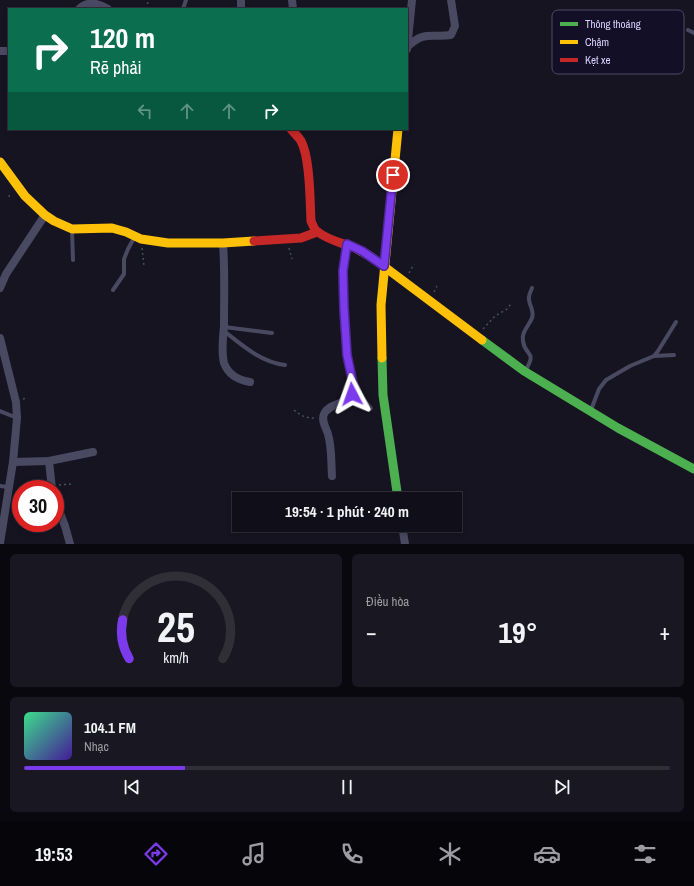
<!DOCTYPE html>
<html lang="vi">
<head>
<meta charset="utf-8">
<style>
	:root { --surface:#100f19; --page:#191822; --text:#f1f3f6; --muted:#9c9ca2; --line:#302f38; --accent:#7c3aed }
	body { margin:0; font-family:"Archivo Narrow",sans-serif; background:var(--page); color:var(--text); height:100vh; display:flex; flex-direction:column; font-size:15px; white-space:nowrap }
	* { box-sizing:border-box; margin:0 }
	p { font-size:13px; color:var(--muted) }
	.icon { flex:none; width:22px; height:22px; fill:none; stroke:currentColor; stroke-width:2; stroke-linecap:round; stroke-linejoin:round }
	.map { position:relative; height:544px; overflow:hidden }
	.drawer { display:flex; flex-direction:column; gap:10px; padding:10px; background:#09080e; flex:1 }
	.drawer>* { flex:none }
	.hud { position:absolute; left:8px; top:8px; width:400px; height:122px; border-radius:0px; box-shadow:0 2px 6px #0003,0 0 0 1px var(--line); background:#0b6e4f; color:#fff; overflow:hidden }
	.speed { position:absolute; left:12px; top:480px; display:flex; gap:8px; font-size:20px; font-weight:700; text-align:center }
	.speed>* { display:grid; place-content:center; width:52px; height:52px; border-radius:50%; background:var(--surface); box-shadow:0 2px 6px #0003,0 0 0 1px var(--line); line-height:1 }
	.speed .limit { border:6px solid #d22; background:#fff; color:#111 }
	.pin { position:absolute; display:grid; place-items:center; width:34px; height:34px; color:#fff; margin:-17px; border:2px solid #fff; border-radius:50%; box-shadow:0 1px 4px #0007 }
	.me { position:absolute; width:44px; margin:-22px; rotate:356deg; stroke-linejoin:round; filter:drop-shadow(0 0 3px #0008) }
	.turn { display:flex; align-items:center; gap:14px; height:84px; padding:0 16px; font-size:18px }
	.turn .icon { width:52px; height:52px; stroke-width:2.5 }
	.turn b { display:block; font-size:28px; line-height:34px }
	.lanes { display:flex; align-items:center; height:38px; padding:0 16px; background:#0003; justify-content:center; gap:20px; direction:ltr }
	.lanes .off { opacity:.35 }
	.big { font-size:30px; font-weight:700; line-height:1.1 }
	.drawer .tile { flex:1; display:flex; flex-direction:column; justify-content:center; gap:6px; min-width:0; padding:0 14px; border-radius:6px; background:var(--page) }
	.drawer .dial { align-items:center; gap:0 }
	.dial svg { height:104px; overflow:visible; fill:none; stroke:var(--line); stroke-width:7; stroke-linecap:round; text-anchor:middle }
	.dial text { fill:var(--text); stroke:none }
	.song { display:flex; align-items:center; gap:12px }
	.cover { width:48px; height:48px; border-radius:6px; background:linear-gradient(135deg,hsl(150 70% 55%),hsl(260 70% 35%)) }
	.played { height:4px; border-radius:2px; background:linear-gradient(90deg,var(--accent) 25%,var(--line) 25%) }
	.keys { display:flex; justify-content:space-around; direction:ltr }
	.heat { display:flex; justify-content:space-between; align-items:center; font-size:22px; direction:ltr }
	.drawer .tiles { flex:1; display:grid; gap:10px; grid-template-columns:1fr 1fr }
	.tile:last-child { grid-column:span 2 }
	.trip { position:absolute; left:232px; top:492px; width:230px; height:40px; border-radius:0px; background:var(--surface); box-shadow:0 2px 6px #0003,0 0 0 1px var(--line); font-weight:700; line-height:40px; text-align:center }
	.tab-bar { display:flex; height:64px; justify-content:space-around; align-items:center; background:#06060a; color:var(--muted) }
	.tab-bar .icon { width:28px; height:28px }
	.tab-bar .current { color:var(--accent) }
	.tab-bar b { font-size:18px; color:var(--text) }
	.map>svg:first-child { display:block }
	.lines { fill:none; stroke-linecap:round; stroke-linejoin:round }
	.path { stroke:#44505f; stroke-width:1.5; stroke-dasharray:2 3; stroke-linecap:butt }
	.lane { stroke:#4a4962; stroke-width:4 }
	.street { stroke:#4a4962; stroke-width:8 }
	.fast { stroke:#4caf50; stroke-width:9 }
	.slow { stroke:#ffc107; stroke-width:9 }
	.jam { stroke:#c62828; stroke-width:9 }
	.route-casing { stroke:#51269a; stroke-width:10 }
	.route { stroke:#7c3aed; stroke-width:7 }
	.key { fill:#130f26; stroke:#4e4a67; stroke-width:1 }
	.key-label { font-size:11px; fill:#d9d4ff }
</style>
</head>
<body>
<div class="map">
<svg width="694" height="544" viewBox="0 0 694 544">
	<rect width="100%" height="100%" fill="#161421"/>
	<g class="lines">
		<g class="path">
			<polyline points="147,9 148,0"/>
			<polyline points="9,197 10,192"/>
			<polyline points="142,248 144,266"/>
			<polyline points="289,248 292,259"/>
			<polyline points="409,273 414,264"/>
			<polyline points="434,292 437,286"/>
			<polyline points="483,329 495,316 507,309 511,304"/>
			<polyline points="23,399 28,398"/>
			<path d="M294,410C301,416 306,418 315,418"/>
			<polyline points="59,485 71,484"/>
			<polyline points="14,506 20,507"/>
		</g>
		<g class="lane">
			<polyline points="183,9 186,0"/>
			<polyline points="688,30 694,33"/>
			<polyline points="72,230 73,260"/>
			<polyline points="113,290 124,274 124,259 128,249 134,238"/>
			<polyline points="224,327 272,333"/>
			<path d="M224,331C243,346 261,362 285,365"/>
			<polyline points="654,356 674,355"/>
			<path d="M525,371C538,350 525,357 523,341C521,332 529,326 532,318C535,310 528,305 529,297C529,294 531,291 532,288"/>
			<polyline points="354,389 371,408"/>
			<polyline points="591,410 599,389 606,380 630,366 654,356 658,351 676,322"/>
			<polyline points="0,411 17,418"/>
			<polyline points="0,486 8,487"/>
		</g>
		<g class="street">
			<polyline points="292,0 293,9"/>
			<path d="M79,9C88,0 98,3 108,9"/>
			<polyline points="241,9 241,0"/>
			<path d="M407,47C425,30 431,38 451,35L455,26L451,0"/>
			<polyline points="407,49 412,0"/>
			<polyline points="0,51 9,51"/>
			<path d="M223,243C225,270 224,298 224,326C223,338 221,351 224,363C228,374 238,380 250,382"/>
			<polyline points="0,288 6,274 45,215"/>
			<polyline points="0,338 16,402 17,418 13,462 0,543"/>
			<polyline points="49,461 52,489"/>
			<polyline points="13,462 49,461 93,452"/>
			<path d="M332,476C331,462 332,448 328,434C326,428 321,420 324,414C330,401 350,406 353,390C355,380 348,364 347,354C344,327 342,299 343,272C343,263 345,253 347,245"/>
			<polyline points="55,500 65,526 70,544"/>
			<polyline points="402,525 405,544"/>
		</g>
		<g class="fast">
			<polyline points="482,340 524,371 618,428 694,469"/>
			<polyline points="382,358 383,395 398,499"/>
		</g>
		<g class="slow">
			<polyline points="0,162 25,196 45,215 54,221 72,229 112,228 126,232 141,239 168,243 223,243 254,241"/>
			<polyline points="357,249 370,256 482,340"/>
			<polyline points="382,358 381,305 398,129"/>
		</g>
		<g class="jam">
			<path d="M291,129C294,133 299,137 301,141C310,157 310,201 311,221C313,225 314,230 318,232C327,240 346,244 357,249"/>
			<polyline points="254,241 301,238 317,232"/>
		</g>
	</g>
	<g class="lines">
		<g class="route-casing">
			<polyline id="route" points="352,394 354,388 347,355 344,308 343,271 347,244 362,251 384,266 393,175"/>
		</g>
		<use href="#route" class="route"/>
	</g>
	<rect x="552" y="10" width="132" height="64" rx="6" class="key"/>
	<rect x="560" y="22" width="18" height="4" fill="#4caf50"/>
	<rect x="560" y="40" width="18" height="4" fill="#ffc107"/>
	<rect x="560" y="58" width="18" height="4" fill="#c62828"/>
	<g class="key-label">
		<text x="585" y="28">Thông thoáng</text>
		<text x="585" y="46">Chậm</text>
		<text x="585" y="64">Kẹt xe</text>
	</g>
</svg>
<div class="speed"><div class="limit">30</div></div>
<div class="pin" style="left:393px;top:175px;background:#d93025"><svg class="icon" aria-label="arrive" viewBox="0 0 24 24"><path d="M6 21V4h12l-3 4 3 4H6"/></svg></div>
<svg class="me" style="left:352px;top:394px" viewBox="-20 -20 40 40"><path d="M0-17L14 15 0 8-14 15z" fill="#7c3aed" stroke="#fff" stroke-width="4"/></svg>
<div class="trip">19:54 · 1 phút · 240 m</div>
<div class="hud">
<div class="turn"><svg class="icon" aria-label="right" viewBox="0 0 24 24"><path d="M7 20v-9h11M14 6l5 5-5 5"/></svg><div><b>120 m</b>Rẽ phải</div></div>
<div class="lanes"><svg class="icon off" aria-label="left" viewBox="0 0 24 24"><path d="M17 20v-9H6M10 6l-5 5 5 5"/></svg><svg class="icon off" aria-label="ahead" viewBox="0 0 24 24"><path d="M12 20V5M6 11l6-6 6 6"/></svg><svg class="icon off" aria-label="ahead" viewBox="0 0 24 24"><path d="M12 20V5M6 11l6-6 6 6"/></svg><svg class="icon" aria-label="right" viewBox="0 0 24 24"><path d="M7 20v-9h11M14 6l5 5-5 5"/></svg></div>
</div>
</div>
<section class="drawer">
<div class="tiles">
<div class="tile dial"><svg viewBox="0 0 100 80">
<path d="M14 69A42 42 0 1 1 86 69"/>
<path d="M14 69A42 42 0 0 1 9 39" stroke="#7c3aed"/>
<text x="50" y="56" font-size="32" font-weight="700">25</text>
<text x="50" y="72" font-size="11">km/h</text>
</svg></div>
<div class="tile"><p>Điều hòa</p>
<div class="heat"><a>−</a><b class="big">19°</b><a>+</a></div>
</div>
<div class="tile">
<div class="song"><i class="cover"></i><div><b>104.1 FM</b><p>Nhạc</p></div></div>
<div class="played"></div>
<div class="keys"><svg class="icon" aria-label="previous" viewBox="0 0 24 24"><path d="M18 5L8 12l10 7zM5 5v14"/></svg><svg class="icon" aria-label="pause" viewBox="0 0 24 24"><path d="M8 5v14M16 5v14"/></svg><svg class="icon" aria-label="next" viewBox="0 0 24 24"><path d="M6 5l10 7-10 7zM19 5v14"/></svg></div>
</div>
</div>
</section>
<nav class="tab-bar">
<b>19:53</b>
<svg class="icon current" aria-label="directions" viewBox="0 0 24 24"><path d="M12 3l9 9-9 9-9-9zM9 14v-3h6M13 9l2 2-2 2"/></svg>
<svg class="icon" aria-label="music" viewBox="0 0 24 24"><path d="M9 18V5l10-2v13"/><circle cx="6" cy="18" r="3"/><circle cx="16" cy="16" r="3"/></svg>
<svg class="icon" aria-label="phone" viewBox="0 0 24 24"><path d="M5 4h4l2 5-3 2q2 4 5 5l2-3 5 2v4C11 20 4 13 5 4z"/></svg>
<svg class="icon" aria-label="climate" viewBox="0 0 24 24"><path d="M12 3v18M4 7l16 10M4 17L20 7"/></svg>
<svg class="icon" aria-label="car" viewBox="0 0 24 24"><path d="M5 17H2v-5l4-1 3-4h7l3 4 3 1v5h-3M9 17h6M6 11h13"/><circle cx="7" cy="17" r="2"/><circle cx="17" cy="17" r="2"/></svg>
<svg class="icon" aria-label="filters" viewBox="0 0 24 24"><path d="M4 7h16M4 17h16"/><circle cx="9" cy="7" r="2"/><circle cx="15" cy="17" r="2"/></svg>
</nav>
</body>
</html>
